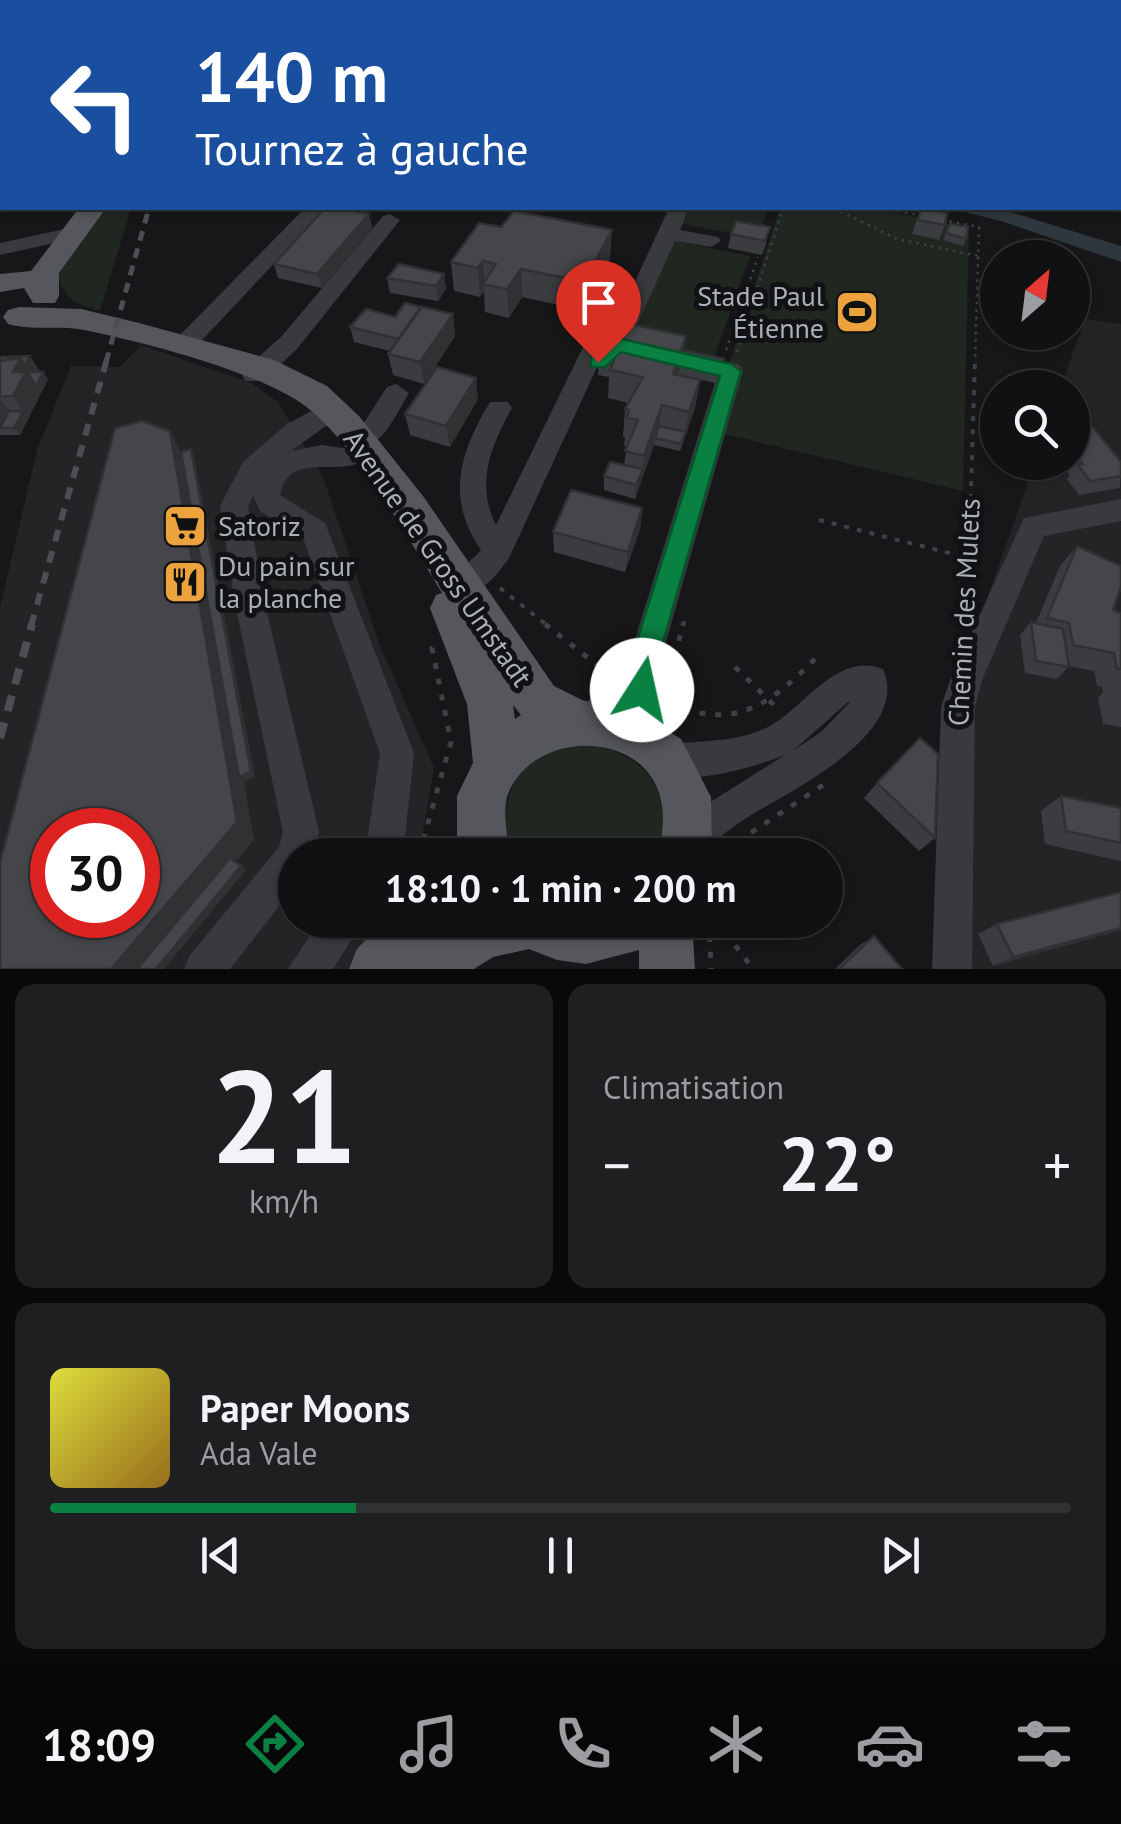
<!DOCTYPE html>
<html lang="fr">
<head>
<meta charset="utf-8">
<style>
	:root { --surface:#111113; --page:#1e1f21; --text:#f1f3f6; --muted:#9c9da0; --line:#303133; --accent:#0b8043 }
	body { margin:0; font-family:"PT Sans",sans-serif; background:var(--page); color:var(--text); height:100vh; display:flex; flex-direction:column; font-size:38px; white-space:nowrap }
	* { box-sizing:border-box; margin:0 }
	p { font-size:32px; color:var(--muted) }
	.icon { flex:none; width:55px; height:55px; fill:none; stroke:currentColor; stroke-width:2; stroke-linecap:round; stroke-linejoin:round }
	.map { position:relative; height:969px; overflow:hidden }
	.details { display:flex; flex-direction:column; gap:15px; padding:15px; background:#09090a; flex:1 }
	.details>* { flex:none }
	.hud { position:absolute; left:0px; top:0px; width:1122px; height:210px; box-shadow:0 2px 8px #0004,0 0 0 2px var(--line); background:#1a4fa0; color:#fff; overflow:hidden }
	.needle { width:65px; rotate:28deg }
	.tools { position:absolute; left:980px; top:240px; display:grid; gap:20px }
	.tools a { display:grid; place-items:center; width:110px; height:110px; border-radius:50%; background:var(--surface); box-shadow:0 2px 8px #0004,0 0 0 2px var(--line); font-size:50px }
	.speed { position:absolute; left:30px; top:808px; display:flex; gap:20px; font-size:50px; font-weight:700; text-align:center }
	.speed>* { display:grid; place-content:center; width:130px; height:130px; border-radius:50%; background:var(--surface); box-shadow:0 2px 8px #0004,0 0 0 2px var(--line); line-height:1 }
	.speed .limit { border:15px solid #d22; background:#fff; color:#111 }
	.pin { position:absolute; display:grid; place-items:center; width:85px; height:85px; color:#fff; margin:-102px -42px; border-radius:50% 50% 50% 0; rotate:-45deg; box-shadow:0 0 10px #0007 }
	.pin .icon { rotate:45deg }
	.me { position:absolute; width:110px; margin:-55px; rotate:10deg; stroke-linejoin:round; filter:drop-shadow(0 0 8px #0008) }
	.turn { display:flex; align-items:center; gap:35px; height:210px; padding:0 30px; font-size:45px }
	.turn .icon { width:130px; height:130px; stroke-width:2.5 }
	.turn b { display:block; font-size:70px; line-height:85px }
	.big { font-size:75px; font-weight:600; line-height:1.1 }
	.details .widget { flex:1; display:flex; flex-direction:column; justify-content:center; gap:15px; min-width:0; padding:0 35px; border-radius:20px; background:var(--page) }
	.details .dial { align-items:center; gap:0 }
	.dial b { font-size:130px; line-height:1 }
	.song { display:flex; align-items:center; gap:30px }
	.cover { width:120px; height:120px; border-radius:15px; background:linear-gradient(135deg,hsl(60 70% 55%),hsl(40 70% 35%)) }
	.played { height:10px; border-radius:5px; background:linear-gradient(90deg,var(--accent) 30%,var(--line) 30%) }
	.keys { display:flex; justify-content:space-around; direction:ltr }
	.heat { display:flex; justify-content:space-between; align-items:center; font-size:55px; direction:ltr }
	.details .tiles { flex:1; display:grid; gap:15px; grid-template-columns:1fr 1fr }
	.widget:last-child { grid-column:span 2 }
	.trip { position:absolute; left:278px; top:838px; width:565px; height:100px; border-radius:50px; background:var(--surface); box-shadow:0 2px 8px #0004,0 0 0 2px var(--line); font-weight:600; line-height:100px; text-align:center }
	.tab-bar { display:flex; height:160px; justify-content:space-around; align-items:center; background:#070708; color:var(--muted) }
	.tab-bar .icon { width:70px; height:70px }
	.tab-bar .current { color:var(--accent) }
	.tab-bar b { font-size:45px; color:var(--text) }
	.map>svg:first-child { display:block }
	.built { fill:#232426; fill-rule:evenodd }
	.green { fill:#1f2720 }
	.water { fill:#2e373d }
	.lines { fill:none; stroke-linecap:round; stroke-linejoin:round }
	.path-far2 { stroke:#3e4145; stroke-width:2.5; stroke-dasharray:2.5 5; stroke-linecap:butt }
	.path-far1 { stroke:#3e4145; stroke-width:4; stroke-dasharray:5 8; stroke-linecap:butt }
	.path { stroke:#3e4145; stroke-width:5; stroke-dasharray:6 10; stroke-linecap:butt }
	.minor { fill:#383a3e; fill-rule:evenodd }
	.major { fill:#55575d; fill-rule:evenodd }
	.rail-far2 { stroke:#4c4e53; stroke-width:5; stroke-dasharray:10 8; stroke-linecap:butt }
	.rail-far1 { stroke:#4c4e53; stroke-width:6; stroke-dasharray:12 10; stroke-linecap:butt }
	.rail { stroke:#4c4e53; stroke-width:8; stroke-dasharray:16 12; stroke-linecap:butt }
	.wall { fill:#3a3c3f }
	.shaded-wall { fill:#303133 }
	.building { fill:#444649; stroke:#303133; stroke-width:2.5; fill-rule:evenodd }
	.route { fill:#0b8043; stroke:#07532c; stroke-width:2.5 }
	.labels { text-anchor:middle; stroke-width:10; stroke-linejoin:round; paint-order:stroke }
	.poi-label { font-size:28px; fill:#aab0b9; stroke:#121214; text-anchor:start }
	.street-label { font-size:28px; fill:#aab0b9; stroke:#121214 }
</style>
</head>
<body>
<div class="map">
<svg width="1121" height="969" viewBox="0 0 1121 969">
	<rect width="100%" height="100%" fill="#171719"/>
	<g class="built">
		<polygon points="1085,319 1121,324 1121,969 934,969 947,712 1035,463 1072,462 1072,388 1061,387"/>
		<path d="M141,345L251,383L278,402L323,477L379,643L434,768L419,855H295V920H390L355,969H0V608L37,450L71,366L120,367ZM52,830H138V915H52Z"/>
	</g>
	<g class="green">
		<path d="M104,208H131L100,311C79,305 61,299 59,274Z"/>
		<polygon points="684,208 768,208 758,238 677,223"/>
		<polygon points="780,208 870,208 969,228 963,491 708,430"/>
		<polygon points="669,240 750,256 712,363 623,342"/>
		<path d="M589,741C657,765 667,785 661,855H511C500,822 505,770 542,754C556,748 574,746 589,741Z"/>
	</g>
	<polygon class="water" points="949,208 997,208 1121,246 1121,262 1001,221"/>
	<g class="lines">
		<g class="path-far2">
			<polyline points="1010,0 1027,2"/>
			<polyline points="834,208 897,239 979,256"/>
			<polyline points="883,208 918,215"/>
			<polyline points="942,220 979,227 975,362"/>
			<polyline points="726,350 758,257"/>
			<polyline points="737,352 783,208"/>
		</g>
		<g class="path-far1">
			<polyline points="819,520 969,558"/>
			<polyline points="500,588 548,626"/>
			<polyline points="967,616 975,359"/>
			<polyline points="683,626 686,613"/>
		</g>
		<g class="path">
			<polyline points="545,624 602,669"/>
			<polyline points="735,667 779,710"/>
			<polyline points="671,672 683,624"/>
			<path d="M669,703C736,732 770,704 817,657"/>
			<polyline points="419,855 451,742 432,648 437,646"/>
			<polyline points="729,855 740,840 829,781"/>
			<polyline points="709,920 711,969"/>
			<polyline points="716,920 753,969"/>
		</g>
		<g class="minor">
			<rect x="121" y="0" width="14" height="2"/>
			<rect x="986" y="0" width="14" height="2"/>
			<polygon points="0,32 2,33 2,42 0,42"/>
			<rect x="1120" y="187" width="1" height="13"/>
			<polygon points="305,208 326,208 191,352 175,352 171,346 175,340"/>
			<path d="M669,208H689L680,230L718,237L721,241L711,247L675,241L634,332L626,335L615,328L509,558C496,576 477,602 451,593L447,584C454,569 471,563 481,550C445,498 460,452 490,402H508L512,408C491,445 475,484 496,525L611,290L622,283L632,288Z"/>
			<polygon points="390,214 400,220 297,349 263,381 245,381 242,375 245,369 281,337 383,216"/>
			<polygon points="65,229 75,235 72,239 0,255 0,243"/>
			<path d="M686,353L740,365L743,371L660,663L657,714L666,744C699,741 738,742 768,727C804,709 836,651 883,669C912,734 790,791 748,817C728,829 711,846 690,855L677,849L671,836L677,823L785,755C752,768 687,787 654,773L649,761L637,756L626,733L624,710L605,730L593,735L581,730L576,719L581,708L630,655L717,376L677,367L674,361ZM850,702L821,732L794,750L848,702Z"/>
			<path d="M396,384L409,393C396,414 379,456 350,447L346,440L365,421L387,387Z"/>
			<path d="M332,400L341,403L345,409L341,415L291,451L322,445L356,450L360,457L356,464C329,473 288,454 280,495L325,523L414,753L403,855H365L380,753L303,538L260,511L253,496L248,506L265,604L319,832L314,855H295V886L230,969H184L190,955L279,847L283,832L235,604L220,506L243,462L287,424Z"/>
			<polygon points="1121,499 1121,521 1044,536 982,680 975,707 972,969 932,969 941,707 950,680 1024,518"/>
			<polygon points="320,920 364,920 333,969 288,969"/>
		</g>
		<g class="major">
			<rect x="0" y="68" width="2" height="14"/>
			<polygon points="79,208 106,208 59,273 59,296 55,303 33,303 24,288 0,292 0,274 31,271"/>
			<path d="M19,307L81,309L139,323L274,360L327,386L359,416L423,496L554,686L582,700L643,715L681,739L711,797L712,855H660C661,838 665,817 661,801C647,729 534,728 508,794C502,811 508,837 509,855H457V796L473,763L467,704L430,608L436,595L442,593C410,541 350,436 301,403C252,370 143,342 84,330C59,325 33,331 8,324L3,317L8,310ZM513,705L521,715L515,719Z"/>
			<polygon points="384,920 447,920 445,924 453,920 692,920 695,969 639,969 639,950 586,964 557,960 529,949 493,957 474,969 349,969 357,949"/>
		</g>
		<polyline class="rail-far2" points="106,362 149,208"/>
		<polyline class="rail-far1" points="31,626 107,359"/>
		<polyline class="rail" points="0,738 32,624"/>
	</g>
	<g class="wall">
		<polygon points="370,0 396,0 396,2 371,2"/>
		<polygon points="921,208 945,225 939,240 912,234"/>
		<polygon points="369,214 372,228 322,288 278,278 274,264"/>
		<polygon points="950,224 966,239 963,246 943,240"/>
		<polygon points="731,234 767,242 762,255 728,248"/>
		<polygon points="610,259 583,310 522,297 509,318 485,312 484,292 480,297 454,291 451,262"/>
		<polygon points="444,274 446,289 438,301 390,293 387,278"/>
		<polygon points="453,314 455,336 424,384 393,375 388,354 390,351 354,342 350,327 395,317"/>
		<polygon points="600,346 684,350 724,359 718,384 679,374 700,380 695,408 680,451 654,445 635,499 604,490 604,476 624,465 627,446 624,446 625,437 623,437 625,409 628,403 608,398 609,377 598,375"/>
		<polygon points="0,357 40,371 39,372 43,372 48,379 20,435 0,435"/>
		<polygon points="478,399 450,447 410,435 405,414"/>
		<polygon points="1073,428 1121,462 1120,488 1079,495 1067,479 1070,476 1063,466 1066,462 1072,462"/>
		<polygon points="642,508 640,529 625,572 554,552 553,532"/>
		<polygon points="1077,546 1113,610 1121,613 1121,727 1103,724 1098,697 1103,693 1102,687 1097,686 1094,671 1069,666 1057,679 1025,673 1020,635 1031,622 1036,623 1060,566"/>
		<polygon points="877,783 935,838 919,851 864,798"/>
		<polygon points="1061,796 1121,808 1121,861 1045,844 1041,811"/>
		<polygon points="1121,892 1121,930 993,966 978,934 997,924"/>
		<polygon points="874,936 902,969 835,969 860,945"/>
	</g>
	<g class="shaded-wall">
		<polygon points="0,0 27,0 2,7"/>
		<polygon points="2,177 2,195 0,195 0,180"/>
		<polygon points="369,214 372,228 322,288 317,274"/>
		<polygon points="612,230 610,259 583,310 584,282"/>
		<polygon points="483,261 485,284 483,284 484,292 480,297 478,268"/>
		<polygon points="521,269 522,297 509,318 507,289"/>
		<polygon points="444,274 446,289 438,301 436,286"/>
		<polygon points="453,314 455,336 424,384 420,362"/>
		<polygon points="686,336 683,360 681,360 679,374 669,402 673,374"/>
		<polygon points="30,356 40,371 34,383 41,393 20,435 14,428 23,411 13,396 0,386 20,358"/>
		<polygon points="43,372 48,379 41,393 36,386"/>
		<polygon points="476,378 478,399 450,447 446,426"/>
		<polygon points="700,380 695,408 680,451 689,412"/>
		<polygon points="0,399 15,418 0,428 6,435 0,428"/>
		<polygon points="662,405 658,433 655,438 654,445 635,499 636,485 643,469 644,456"/>
		<polygon points="170,431 185,459 191,449 194,456 255,777 244,782 254,840 147,969 111,969"/>
		<polygon points="642,508 640,529 625,572 628,552"/>
		<polygon points="241,866 246,870 164,969 156,969"/>
		<polygon points="1121,928 1121,930 993,966 1013,957"/>
	</g>
	<g class="building">
		<polygon points="83,0 94,0 91,2 78,2"/>
		<polygon points="410,0 420,0 428,2 406,2"/>
		<polygon points="460,0 476,0 472,2 457,2"/>
		<polygon points="325,208 339,208 369,214 317,274 274,264"/>
		<polygon points="921,208 947,213 945,225 918,220"/>
		<polygon points="514,211 612,230 584,282 521,269 507,289 483,284 496,264 483,261 478,268 451,262 479,223 501,227"/>
		<polygon points="736,221 770,227 765,241 731,234"/>
		<polygon points="950,224 968,227 966,239 946,233"/>
		<polygon points="399,264 444,274 436,286 387,278"/>
		<polygon points="405,303 421,307 398,339 350,327 366,309 395,317"/>
		<polygon points="422,307 453,314 420,362 388,354"/>
		<polygon points="621,322 686,336 673,374 700,380 689,412 662,405 644,456 625,451 638,420 627,418 629,410 625,409 643,377 610,370 618,350 600,346"/>
		<polygon points="684,350 724,359 721,369 681,360"/>
		<polygon points="30,356 25,365 20,358 0,361 0,357"/>
		<polygon points="20,358 13,372 26,372 13,396 0,397 0,361"/>
		<polygon points="437,367 476,378 446,426 405,414"/>
		<polygon points="30,372 43,372 36,386 29,375"/>
		<polygon points="9,411 23,411 14,428 0,428"/>
		<path d="M142,421L170,431L237,822L111,969H0V862L115,428ZM52,830H138V915H52Z"/>
		<polygon points="1091,425 1121,462 1121,476 1090,481 1078,465 1083,464 1073,452 1082,451 1074,441 1082,439 1073,428"/>
		<polygon points="659,426 686,432 681,444 655,438"/>
		<polygon points="191,449 251,772 239,777 181,452"/>
		<polygon points="610,462 643,469 636,485 604,476"/>
		<polygon points="571,490 642,508 628,552 553,532"/>
		<polygon points="1077,546 1121,566 1121,587 1113,610 1121,613 1121,669 1117,669 1114,653 1073,645 1069,623 1047,618"/>
		<polygon points="1031,622 1063,629 1069,667 1036,661"/>
		<polygon points="920,738 938,754 935,838 877,783"/>
		<polygon points="1061,796 1121,808 1121,843 1066,831"/>
		<polygon points="230,858 241,866 156,969 137,969"/>
		<polygon points="1121,892 1121,928 1013,957 997,924"/>
		<polygon points="874,936 902,969 839,969"/>
	</g>
	<polygon class="route" points="617,338 731,364 741,371 657,663 651,699 642,702 632,699 628,690 630,663 720,376 621,352 605,367 591,367 591,357"/>
	<defs>
		<g id="stadium-square" transform="scale(2.25)"><rect x="-9" y="-9" width="18" height="18" rx="4" fill="#eca33d" stroke="#121214"/><path d="M0-5a6.5 5 0 1 0 0 10a6.5 5 0 1 0 0-10ZM-3.5-1.8h7v3.6h-7Z" fill="#111"/></g>
		<g id="supermarket-square" transform="scale(2.25)"><rect x="-9" y="-9" width="18" height="18" rx="4" fill="#eca33d" stroke="#121214"/><path d="M-6-5.5h2.5l.6 2H6L4.5 2H-2.5L-4.4-4H-6ZM-1.5 3.2a1.3 1.3 0 1 0 .1 0ZM3 3.2a1.3 1.3 0 1 0 .1 0Z" fill="#111"/></g>
		<g id="restaurant-square" transform="scale(2.25)"><rect x="-9" y="-9" width="18" height="18" rx="4" fill="#eca33d" stroke="#121214"/><path d="M-5-6h1v4h1v-4h1v4h1v-4h1v5L-1.5 .5V6h-2V.5L-5-1ZM5-6V6H3V1.5H1.5Q1.5-4 5-6Z" fill="#111"/></g>
	</defs>
	<g fill-rule="evenodd">
		<use href="#stadium-square" x="857" y="312"/>
		<use href="#supermarket-square" x="185" y="526"/>
		<use href="#restaurant-square" x="185" y="582"/>
	</g>
	<g class="labels">
		<g class="poi-label">
			<text x="824" y="306" text-anchor="end">Stade Paul<tspan x="824" dy="32">Étienne</tspan></text>
			<text x="218" y="536">Satoriz</text>
			<text x="218" y="576">Du pain sur<tspan x="218" dy="32">la planche</tspan></text>
		</g>
		<g class="street-label">
			<text transform="translate(438 558) rotate(55)" y="10">Avenue de Gross Umstadt</text>
			<text transform="translate(964 612) rotate(-87)" y="10">Chemin des Mulets</text>
		</g>
	</g>
</svg>
<div class="tools">
<a><svg class="needle" viewBox="-14 -14 28 28"><path d="M0-13l5 13h-10z" fill="#e53935"/><path d="M0 13l5-13h-10z" fill="#9c9da0"/></svg></a>
<a><svg class="icon" aria-label="search" viewBox="0 0 24 24"><circle cx="10" cy="10" r="6"/><path d="M15 15l6 6"/></svg></a>
</div>
<div class="speed"><div class="limit">30</div></div>
<div class="pin" style="left:598px;top:362px;background:#d93025"><svg class="icon" aria-label="arrive" viewBox="0 0 24 24"><path d="M6 21V4h12l-3 4 3 4H6"/></svg></div>
<svg class="me" style="left:642px;top:690px" viewBox="-20 -20 40 40"><circle r="19" fill="#fff"/><path d="M0-13L10 11 0 6-10 11z" fill="#0b8043"/></svg>
<div class="trip">18:10 · 1 min · 200 m</div>
<div class="hud">
<div class="turn"><svg class="icon" aria-label="left" viewBox="0 0 24 24"><path d="M17 20v-9H6M10 6l-5 5 5 5"/></svg><div><b>140 m</b>Tournez à gauche</div></div>
</div>
</div>
<section class="details">
<div class="tiles">
<div class="widget dial"><b>21</b><p>km/h</p></div>
<div class="widget"><p>Climatisation</p>
<div class="heat"><a>−</a><b class="big">22°</b><a>+</a></div>
</div>
<div class="widget">
<div class="song"><i class="cover"></i><div><b>Paper Moons</b><p>Ada Vale</p></div></div>
<div class="played"></div>
<div class="keys"><svg class="icon" aria-label="previous" viewBox="0 0 24 24"><path d="M18 5L8 12l10 7zM5 5v14"/></svg><svg class="icon" aria-label="pause" viewBox="0 0 24 24"><path d="M8 5v14M16 5v14"/></svg><svg class="icon" aria-label="next" viewBox="0 0 24 24"><path d="M6 5l10 7-10 7zM19 5v14"/></svg></div>
</div>
</div>
</section>
<nav class="tab-bar">
<b>18:09</b>
<svg class="icon current" aria-label="directions" viewBox="0 0 24 24"><path d="M12 3l9 9-9 9-9-9zM9 14v-3h6M13 9l2 2-2 2"/></svg>
<svg class="icon" aria-label="music" viewBox="0 0 24 24"><path d="M9 18V5l10-2v13"/><circle cx="6" cy="18" r="3"/><circle cx="16" cy="16" r="3"/></svg>
<svg class="icon" aria-label="phone" viewBox="0 0 24 24"><path d="M5 4h4l2 5-3 2q2 4 5 5l2-3 5 2v4C11 20 4 13 5 4z"/></svg>
<svg class="icon" aria-label="climate" viewBox="0 0 24 24"><path d="M12 3v18M4 7l16 10M4 17L20 7"/></svg>
<svg class="icon" aria-label="car" viewBox="0 0 24 24"><path d="M5 17H2v-5l4-1 3-4h7l3 4 3 1v5h-3M9 17h6M6 11h13"/><circle cx="7" cy="17" r="2"/><circle cx="17" cy="17" r="2"/></svg>
<svg class="icon" aria-label="filters" viewBox="0 0 24 24"><path d="M4 7h16M4 17h16"/><circle cx="9" cy="7" r="2"/><circle cx="15" cy="17" r="2"/></svg>
</nav>
</body>
</html>
